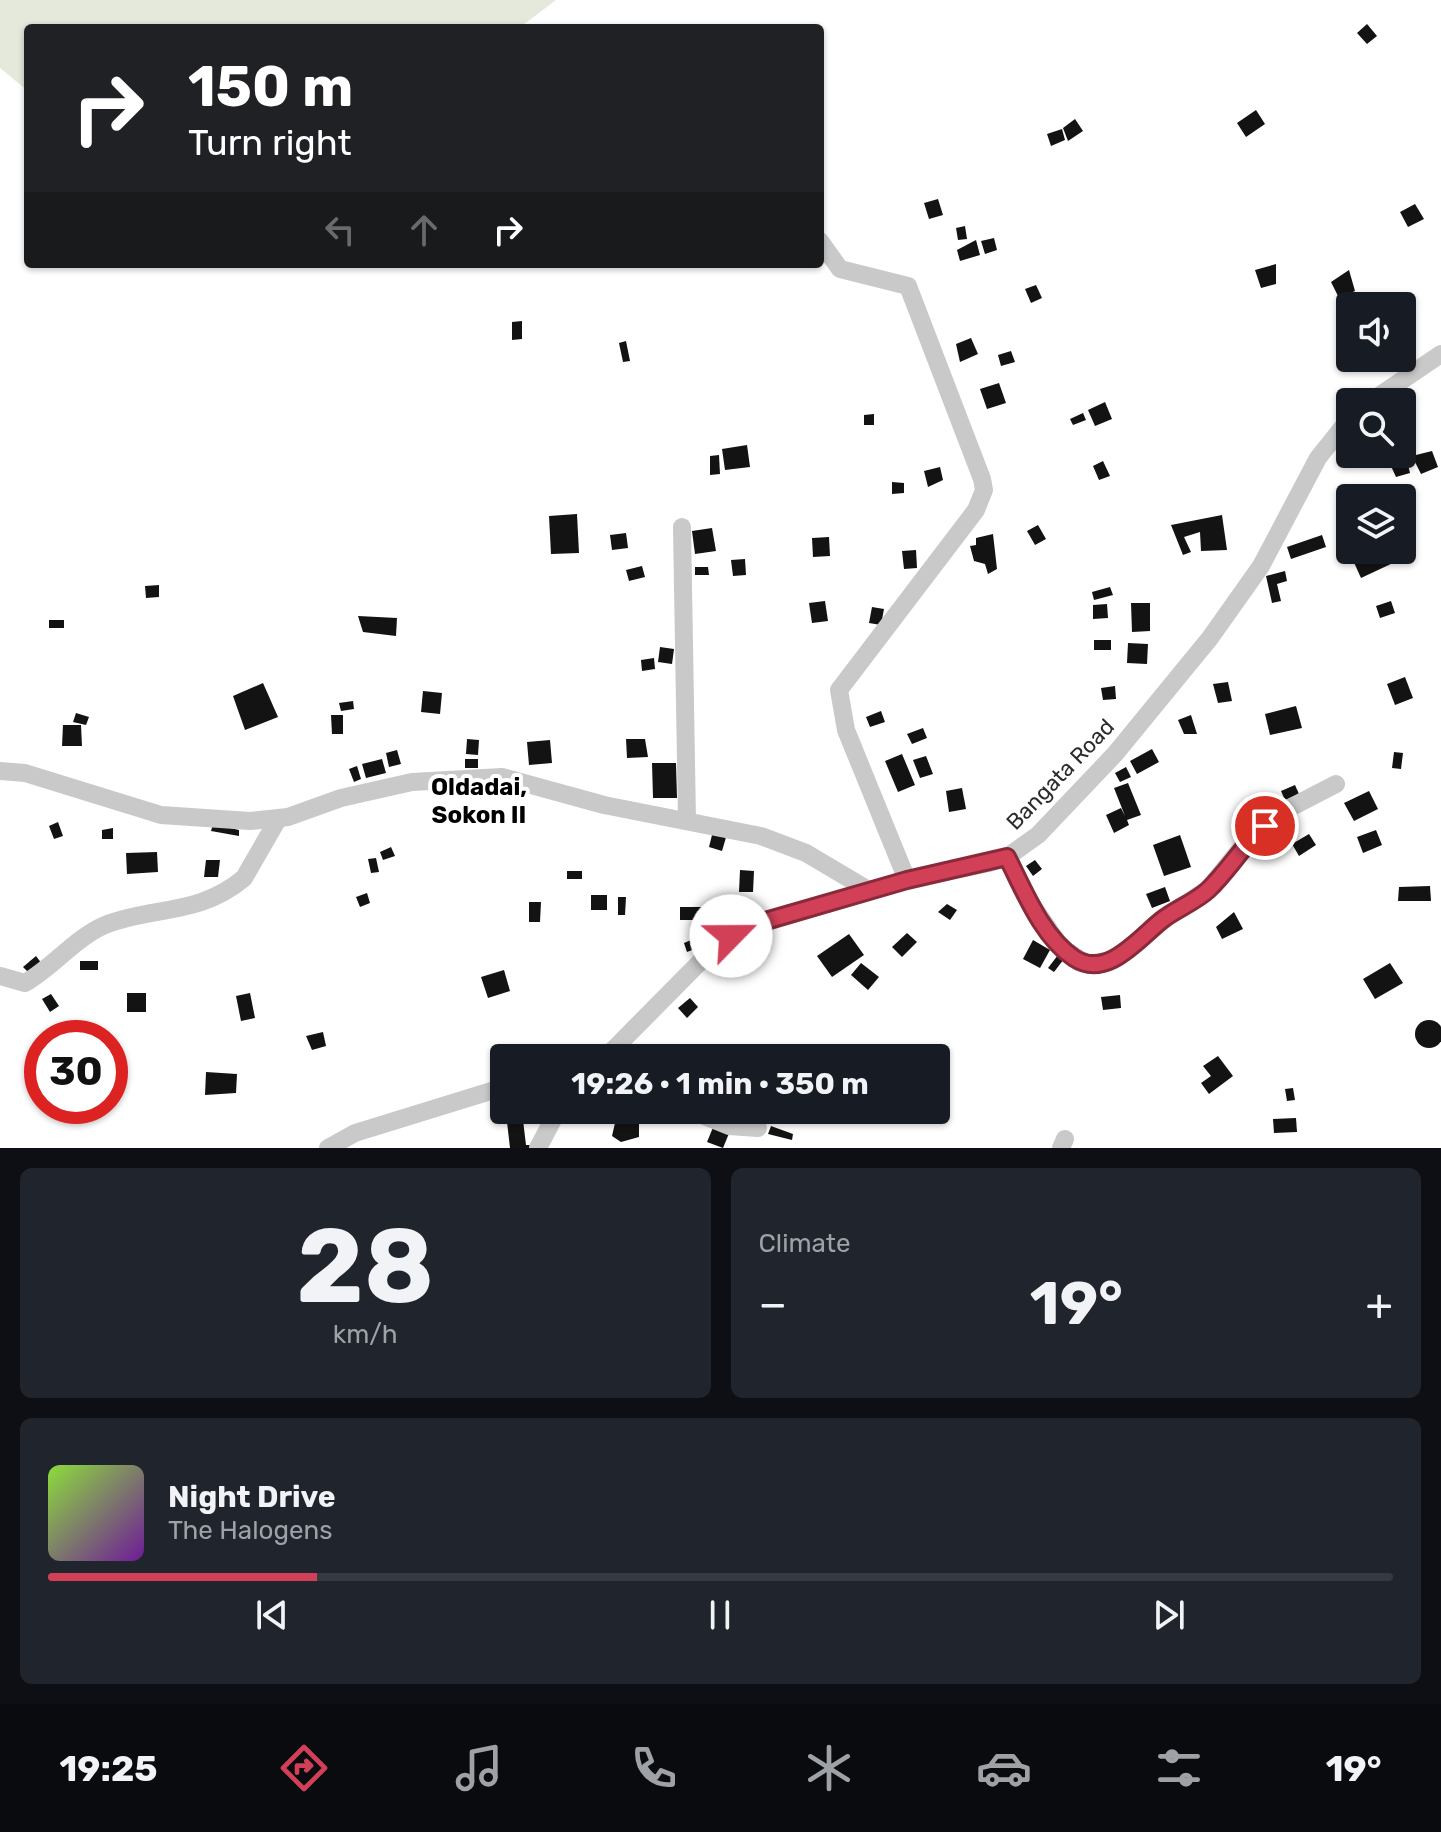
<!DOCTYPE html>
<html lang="en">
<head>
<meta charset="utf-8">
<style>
	:root { --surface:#171b24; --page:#20242c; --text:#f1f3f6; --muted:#9ea1a6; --line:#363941; --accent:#d14057 }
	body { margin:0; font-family:Rubik,sans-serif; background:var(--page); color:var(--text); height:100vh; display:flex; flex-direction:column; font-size:30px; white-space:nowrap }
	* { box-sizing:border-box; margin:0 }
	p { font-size:26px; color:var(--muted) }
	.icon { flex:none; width:44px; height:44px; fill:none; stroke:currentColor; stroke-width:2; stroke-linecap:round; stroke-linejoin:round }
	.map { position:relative; height:1148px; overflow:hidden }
	.side { display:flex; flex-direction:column; gap:20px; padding:20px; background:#0d0f14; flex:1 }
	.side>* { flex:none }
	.banner { position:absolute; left:24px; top:24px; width:800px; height:244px; border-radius:8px; box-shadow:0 2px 6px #0004; background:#202124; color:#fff; overflow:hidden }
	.buttons { position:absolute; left:1336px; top:292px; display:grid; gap:16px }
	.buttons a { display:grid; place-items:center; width:80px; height:80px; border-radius:8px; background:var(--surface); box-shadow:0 2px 6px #0004; font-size:40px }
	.speed { position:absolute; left:24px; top:1020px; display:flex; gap:16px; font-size:40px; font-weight:700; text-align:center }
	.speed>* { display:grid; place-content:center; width:104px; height:104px; border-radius:50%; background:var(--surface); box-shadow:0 2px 6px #0004; line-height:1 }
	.speed .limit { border:12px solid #d22; background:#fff; color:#111 }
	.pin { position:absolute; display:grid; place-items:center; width:68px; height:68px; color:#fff; margin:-34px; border:4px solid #fff; border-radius:50%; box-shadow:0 2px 8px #0007 }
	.me { position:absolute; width:88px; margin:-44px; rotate:67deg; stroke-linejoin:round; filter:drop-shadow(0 0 6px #0008) }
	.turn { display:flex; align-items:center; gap:28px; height:168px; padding:0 32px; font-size:36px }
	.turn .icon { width:104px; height:104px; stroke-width:2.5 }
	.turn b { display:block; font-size:56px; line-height:68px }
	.lanes { display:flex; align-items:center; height:76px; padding:0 32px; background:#0003; justify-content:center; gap:40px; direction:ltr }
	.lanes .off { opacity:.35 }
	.big { font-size:60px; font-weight:700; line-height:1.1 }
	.side .card { flex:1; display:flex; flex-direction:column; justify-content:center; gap:12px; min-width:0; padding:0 28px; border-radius:12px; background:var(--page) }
	.side .dial { align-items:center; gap:0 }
	.dial b { font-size:104px; line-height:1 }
	.song { display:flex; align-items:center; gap:24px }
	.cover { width:96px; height:96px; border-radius:12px; background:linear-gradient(135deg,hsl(90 70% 55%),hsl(280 70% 35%)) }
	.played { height:8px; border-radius:4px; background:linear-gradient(90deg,var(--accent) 20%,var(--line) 20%) }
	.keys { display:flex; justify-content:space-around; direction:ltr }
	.heat { display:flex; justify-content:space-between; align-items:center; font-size:44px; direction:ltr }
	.side .tiles { flex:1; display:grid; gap:20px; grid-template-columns:1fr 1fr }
	.card:last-child { grid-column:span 2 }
	.trip { position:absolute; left:490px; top:1044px; width:460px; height:80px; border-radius:8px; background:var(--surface); box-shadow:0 2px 6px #0004; font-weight:700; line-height:80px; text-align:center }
	.tabs { display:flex; height:128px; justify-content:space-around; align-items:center; background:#090b0e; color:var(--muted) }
	.tabs .icon { width:56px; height:56px }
	.tabs .active { color:var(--accent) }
	.tabs b { font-size:36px; color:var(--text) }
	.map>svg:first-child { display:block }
	.green { fill:#e4e9db }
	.building { fill:#131313 }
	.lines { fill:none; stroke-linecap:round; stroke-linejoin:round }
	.minor { stroke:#c9c9c9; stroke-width:18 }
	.route-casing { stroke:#882a39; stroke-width:20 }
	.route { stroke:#d14057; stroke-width:14 }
	.labels { text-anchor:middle; stroke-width:8; stroke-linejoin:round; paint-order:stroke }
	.street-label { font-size:22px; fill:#2c2c2c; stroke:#fff }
	.neighbourhood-label { font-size:24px; font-weight:bold; fill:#000; stroke:#fff }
</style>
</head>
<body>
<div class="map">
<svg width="1441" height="1148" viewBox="0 0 1441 1148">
	<rect width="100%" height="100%" fill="#fff"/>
	<polygon class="green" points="0,0 556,0 519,28 28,28 28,91 0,68"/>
	<g class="building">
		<polygon points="1367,24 1377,36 1367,44 1357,33"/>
		<polygon points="1256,110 1265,124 1246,137 1237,123"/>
		<polygon points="1075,119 1083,131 1068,141 1063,128"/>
		<polygon points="1062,129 1065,140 1051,146 1047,134"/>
		<polygon points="938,199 943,215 929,219 924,203"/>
		<polygon points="1415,204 1424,219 1408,227 1400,212"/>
		<polygon points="965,226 967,239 958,240 956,228"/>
		<polygon points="994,238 997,250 985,254 981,241"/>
		<polygon points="976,240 980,255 960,261 957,250"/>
		<polygon points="1276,264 1276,284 1261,288 1255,270"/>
		<polygon points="1349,270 1355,291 1339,298 1331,282"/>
		<polygon points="1036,285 1042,298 1031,303 1025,289"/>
		<polygon points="522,321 522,339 512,340 512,322"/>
		<polygon points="971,338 978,354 960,362 956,344"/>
		<polygon points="626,341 630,361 623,362 619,343"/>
		<polygon points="1011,351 1015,362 1001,366 998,355"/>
		<polygon points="999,383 1006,403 987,409 980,389"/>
		<polygon points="1105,402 1112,419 1095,426 1088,410"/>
		<polygon points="1083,413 1086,420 1073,425 1070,419"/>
		<polygon points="874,414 874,425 864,425 864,415"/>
		<polygon points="747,445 750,467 725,470 722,449"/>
		<polygon points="1432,451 1438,467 1421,474 1412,456"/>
		<polygon points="719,455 720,474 710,475 710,456"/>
		<polygon points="1406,457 1410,473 1396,477 1390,464"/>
		<polygon points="1103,461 1110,476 1099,480 1093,466"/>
		<polygon points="940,467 943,480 928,487 924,471"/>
		<polygon points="892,482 904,483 904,493 892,494"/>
		<polygon points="577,514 579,553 551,554 549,516"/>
		<polygon points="1222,515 1227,550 1201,551 1200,532 1184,537 1191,552 1183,555 1171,525"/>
		<polygon points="1038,525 1046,539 1035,545 1027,531"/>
		<polygon points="712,528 716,551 695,554 692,531"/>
		<polygon points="626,533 628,548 612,550 610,535"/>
		<polygon points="993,534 997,569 988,574 985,564 974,561 970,546 976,545 976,538"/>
		<polygon points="1322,535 1326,547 1291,559 1287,547"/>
		<polygon points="829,537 830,556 813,557 812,538"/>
		<polygon points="916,550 917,568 904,569 902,551"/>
		<polygon points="1368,550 1387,550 1393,563 1361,578 1352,558"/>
		<polygon points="745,559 746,575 733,576 731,560"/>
		<polygon points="642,566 645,577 629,581 626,570"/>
		<polygon points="695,567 708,567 709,575 695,575"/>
		<polygon points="1285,571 1287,581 1277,584 1281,601 1272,603 1266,576"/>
		<polygon points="159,585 159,597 146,598 145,586"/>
		<polygon points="1110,587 1113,595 1094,600 1092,592"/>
		<polygon points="825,601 828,621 812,623 809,603"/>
		<polygon points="1391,601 1395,613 1380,618 1376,606"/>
		<polygon points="1131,603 1150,603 1150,631 1132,632"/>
		<polygon points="1107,604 1108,618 1093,619 1093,605"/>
		<polygon points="872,607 884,609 881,625 869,623"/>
		<polygon points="358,616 397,618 396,636 363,632"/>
		<rect x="49" y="620" width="15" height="8"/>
		<rect x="1094" y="640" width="17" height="10"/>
		<polygon points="1128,643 1148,644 1147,664 1127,663"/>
		<polygon points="660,647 674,649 672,664 658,662"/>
		<polygon points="654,658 655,669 642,671 641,660"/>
		<polygon points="1405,677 1413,698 1395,705 1387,684"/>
		<polygon points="1228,682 1232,701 1218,703 1213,684"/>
		<polygon points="263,683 278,717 245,730 233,696"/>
		<polygon points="1115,686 1116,699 1103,700 1101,688"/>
		<polygon points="423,691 442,693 440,714 421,712"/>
		<polygon points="353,701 354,709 341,711 339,703"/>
		<polygon points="1296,706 1302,728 1270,735 1265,714"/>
		<polygon points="881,711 885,722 870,727 866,717"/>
		<polygon points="76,713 89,717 86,725 73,722"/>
		<polygon points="331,715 343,715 343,734 332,734"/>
		<polygon points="1191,715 1197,734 1184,734 1178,720"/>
		<polygon points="63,725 81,725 82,746 62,746"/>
		<polygon points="923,728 927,738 912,744 907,734"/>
		<polygon points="467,739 479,740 478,755 466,754"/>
		<polygon points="626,739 645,739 648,757 627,758"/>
		<polygon points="550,740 552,763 529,765 527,742"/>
		<polygon points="1152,749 1159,762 1137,774 1130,761"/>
		<polygon points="397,750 401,764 389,767 386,753"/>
		<polygon points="1394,752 1403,753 1401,769 1392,768"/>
		<polygon points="902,754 915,785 898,792 885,761"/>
		<polygon points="926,756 933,774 920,778 913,760"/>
		<polygon points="382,759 386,773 366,778 362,764"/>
		<rect x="465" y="759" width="13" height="9"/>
		<polygon points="652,763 676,763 677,798 653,798"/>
		<polygon points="357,766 361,779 354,782 349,769"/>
		<polygon points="1126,767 1131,777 1120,782 1115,773"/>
		<polygon points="1128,783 1141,815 1127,820 1129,825 1114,833 1106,815 1121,808 1125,816 1114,788"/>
		<polygon points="1295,785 1299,794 1285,800 1281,791"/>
		<polygon points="962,788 966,809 949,812 946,791"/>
		<polygon points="1369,791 1378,809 1354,821 1344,803"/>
		<polygon points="58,822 63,836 54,839 49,826"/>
		<polygon points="213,824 239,830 239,836 211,831"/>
		<polygon points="113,828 113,839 102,839 102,830"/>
		<polygon points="1376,830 1382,845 1363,853 1357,837"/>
		<polygon points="713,831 727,834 722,851 709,847"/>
		<polygon points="1309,834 1316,845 1299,856 1292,844"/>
		<polygon points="1180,835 1191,867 1164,876 1153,845"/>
		<polygon points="391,847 395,856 383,860 380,852"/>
		<polygon points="157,852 158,872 127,874 126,853"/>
		<polygon points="376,858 379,872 371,873 368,859"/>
		<polygon points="206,860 220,860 218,877 204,877"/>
		<polygon points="1035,860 1042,869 1033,876 1026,866"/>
		<polygon points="740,870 754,871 753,892 739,892"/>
		<rect x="567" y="871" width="15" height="8"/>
		<polygon points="1430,886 1431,901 1398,901 1399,887"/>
		<polygon points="1165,887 1170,901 1152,908 1146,894"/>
		<polygon points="367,893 370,903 360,907 356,897"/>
		<rect x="591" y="895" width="16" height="15"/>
		<polygon points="618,897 626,897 625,915 618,915"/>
		<polygon points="529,902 541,902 540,922 529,922"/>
		<polygon points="947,904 957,910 950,920 938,912"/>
		<polygon points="680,907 710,907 711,920 680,920"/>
		<polygon points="1234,912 1243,929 1222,939 1216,927"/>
		<polygon points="907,933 917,942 902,957 892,947"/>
		<polygon points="849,934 864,955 832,977 817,956"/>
		<polygon points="696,938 700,947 687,952 684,943"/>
		<polygon points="1033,940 1050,950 1040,968 1023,959"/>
		<polygon points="1058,955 1064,959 1054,972 1048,968"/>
		<polygon points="36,956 42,964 30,974 23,967"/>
		<rect x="80" y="961" width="18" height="9"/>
		<polygon points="861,963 879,977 868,990 851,975"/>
		<polygon points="1390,963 1403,983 1375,999 1363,979"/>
		<polygon points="504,970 510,991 488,998 481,977"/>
		<rect x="127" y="993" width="19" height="19"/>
		<polygon points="250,993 255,1018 241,1021 236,996"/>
		<polygon points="51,994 59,1006 50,1012 42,999"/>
		<polygon points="1120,995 1121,1008 1103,1010 1101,997"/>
		<polygon points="690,998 698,1007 687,1018 678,1008"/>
		<circle cx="1429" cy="1034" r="14"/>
		<polygon points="323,1032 326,1046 312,1050 306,1036"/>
		<polygon points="1218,1056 1233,1076 1209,1094 1201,1083 1211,1076 1203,1066"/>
		<polygon points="206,1072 237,1074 236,1093 205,1095"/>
		<polygon points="1293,1088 1295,1100 1287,1101 1285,1089"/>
		<polygon points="1296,1118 1297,1132 1274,1133 1273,1119"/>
		<polygon points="523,1120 526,1145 533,1145 533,1148 510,1148 507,1122"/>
		<polygon points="615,1123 639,1123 639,1137 621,1142 612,1136"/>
		<polygon points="714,1125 730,1131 723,1148 707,1142"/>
		<polygon points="771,1126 793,1134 792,1140 768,1134"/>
	</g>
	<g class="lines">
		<g class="minor">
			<polyline points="820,241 840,269 908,286 982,479 984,490 976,510 839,690 846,730 907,880"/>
			<polyline points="1370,402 1441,354"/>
			<polyline points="682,527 687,821"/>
			<polyline points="0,771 25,773 161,815 250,821 288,817 341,798 412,782 502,777 604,805 761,836 806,853 870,891"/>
			<polyline points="1007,857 1030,902 1061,947 1087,964 1101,963 1117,958 1162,919 1208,889 1248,840 1282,812 1336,784"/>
			<path d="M0,976L25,983C53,967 75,938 105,925C152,906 199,916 244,878L278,819"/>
			<polyline points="605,1058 701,961 741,930 907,880 989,863 1007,857 1038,835 1115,754 1210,638 1261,566 1318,458 1350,418"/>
			<polyline points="689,1110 729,1126 758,1128"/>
			<polyline points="328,1148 355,1133 504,1087"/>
			<polyline points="538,1148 558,1110"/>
			<polyline points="1061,1148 1065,1139"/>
		</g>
	</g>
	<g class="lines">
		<g class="route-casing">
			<path id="route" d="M731,936L755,924L907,880L1007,857C1024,890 1042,937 1074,958C1107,980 1139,938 1162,920C1176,909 1195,902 1208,890C1229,870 1243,845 1265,826"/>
		</g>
		<use href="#route" class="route"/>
	</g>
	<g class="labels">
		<g class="street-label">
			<text transform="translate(1060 774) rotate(-46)" y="8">Bangata Road</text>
		</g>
		<g class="neighbourhood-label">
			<text x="479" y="795">Oldadai,<tspan x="479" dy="28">Sokon II</tspan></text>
		</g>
	</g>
</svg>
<div class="buttons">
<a><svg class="icon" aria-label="sound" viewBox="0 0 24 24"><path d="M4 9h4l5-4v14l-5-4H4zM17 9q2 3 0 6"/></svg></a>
<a><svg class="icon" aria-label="search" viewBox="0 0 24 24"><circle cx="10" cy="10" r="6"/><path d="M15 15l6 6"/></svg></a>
<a><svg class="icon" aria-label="layers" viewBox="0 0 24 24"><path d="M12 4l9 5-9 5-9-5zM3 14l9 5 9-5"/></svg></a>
</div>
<div class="speed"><div class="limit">30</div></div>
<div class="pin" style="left:1265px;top:826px;background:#d93025"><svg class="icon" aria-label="arrive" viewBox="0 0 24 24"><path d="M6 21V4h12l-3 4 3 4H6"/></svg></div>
<svg class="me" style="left:731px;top:936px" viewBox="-20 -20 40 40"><circle r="19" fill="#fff"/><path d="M0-13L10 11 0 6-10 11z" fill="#d14057"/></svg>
<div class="trip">19:26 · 1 min · 350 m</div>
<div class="banner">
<div class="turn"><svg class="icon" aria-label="right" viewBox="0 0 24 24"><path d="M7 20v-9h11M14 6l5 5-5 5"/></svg><div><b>150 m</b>Turn right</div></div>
<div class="lanes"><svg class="icon off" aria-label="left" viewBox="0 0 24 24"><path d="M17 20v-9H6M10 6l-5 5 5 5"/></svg><svg class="icon off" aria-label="ahead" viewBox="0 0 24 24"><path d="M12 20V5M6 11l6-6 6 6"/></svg><svg class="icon" aria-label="right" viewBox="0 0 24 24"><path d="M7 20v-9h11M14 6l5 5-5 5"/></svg></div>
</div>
</div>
<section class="side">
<div class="tiles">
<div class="card dial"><b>28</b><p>km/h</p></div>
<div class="card"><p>Climate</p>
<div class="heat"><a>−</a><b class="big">19°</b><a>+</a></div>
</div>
<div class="card">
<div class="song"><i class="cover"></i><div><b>Night Drive</b><p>The Halogens</p></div></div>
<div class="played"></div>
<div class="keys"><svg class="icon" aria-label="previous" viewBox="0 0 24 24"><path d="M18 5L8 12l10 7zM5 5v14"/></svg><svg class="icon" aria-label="pause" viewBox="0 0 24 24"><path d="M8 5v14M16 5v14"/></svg><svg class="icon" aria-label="next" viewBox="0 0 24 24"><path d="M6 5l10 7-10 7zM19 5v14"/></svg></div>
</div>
</div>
</section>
<nav class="tabs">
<b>19:25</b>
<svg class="icon active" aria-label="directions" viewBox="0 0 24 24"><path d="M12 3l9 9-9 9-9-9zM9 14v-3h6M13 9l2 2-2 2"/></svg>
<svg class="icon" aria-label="music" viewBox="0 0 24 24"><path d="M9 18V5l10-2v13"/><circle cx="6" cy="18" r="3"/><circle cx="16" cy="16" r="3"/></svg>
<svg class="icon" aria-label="phone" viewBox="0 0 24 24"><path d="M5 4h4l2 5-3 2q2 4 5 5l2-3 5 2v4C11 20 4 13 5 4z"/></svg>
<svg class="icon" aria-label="climate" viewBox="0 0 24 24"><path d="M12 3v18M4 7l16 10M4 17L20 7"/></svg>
<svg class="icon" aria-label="car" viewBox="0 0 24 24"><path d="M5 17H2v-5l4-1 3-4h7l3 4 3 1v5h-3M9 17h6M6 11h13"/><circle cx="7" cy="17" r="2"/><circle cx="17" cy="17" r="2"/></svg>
<svg class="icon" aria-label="filters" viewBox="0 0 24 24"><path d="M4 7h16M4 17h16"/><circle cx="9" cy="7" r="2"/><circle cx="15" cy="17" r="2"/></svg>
<b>19°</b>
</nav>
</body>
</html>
